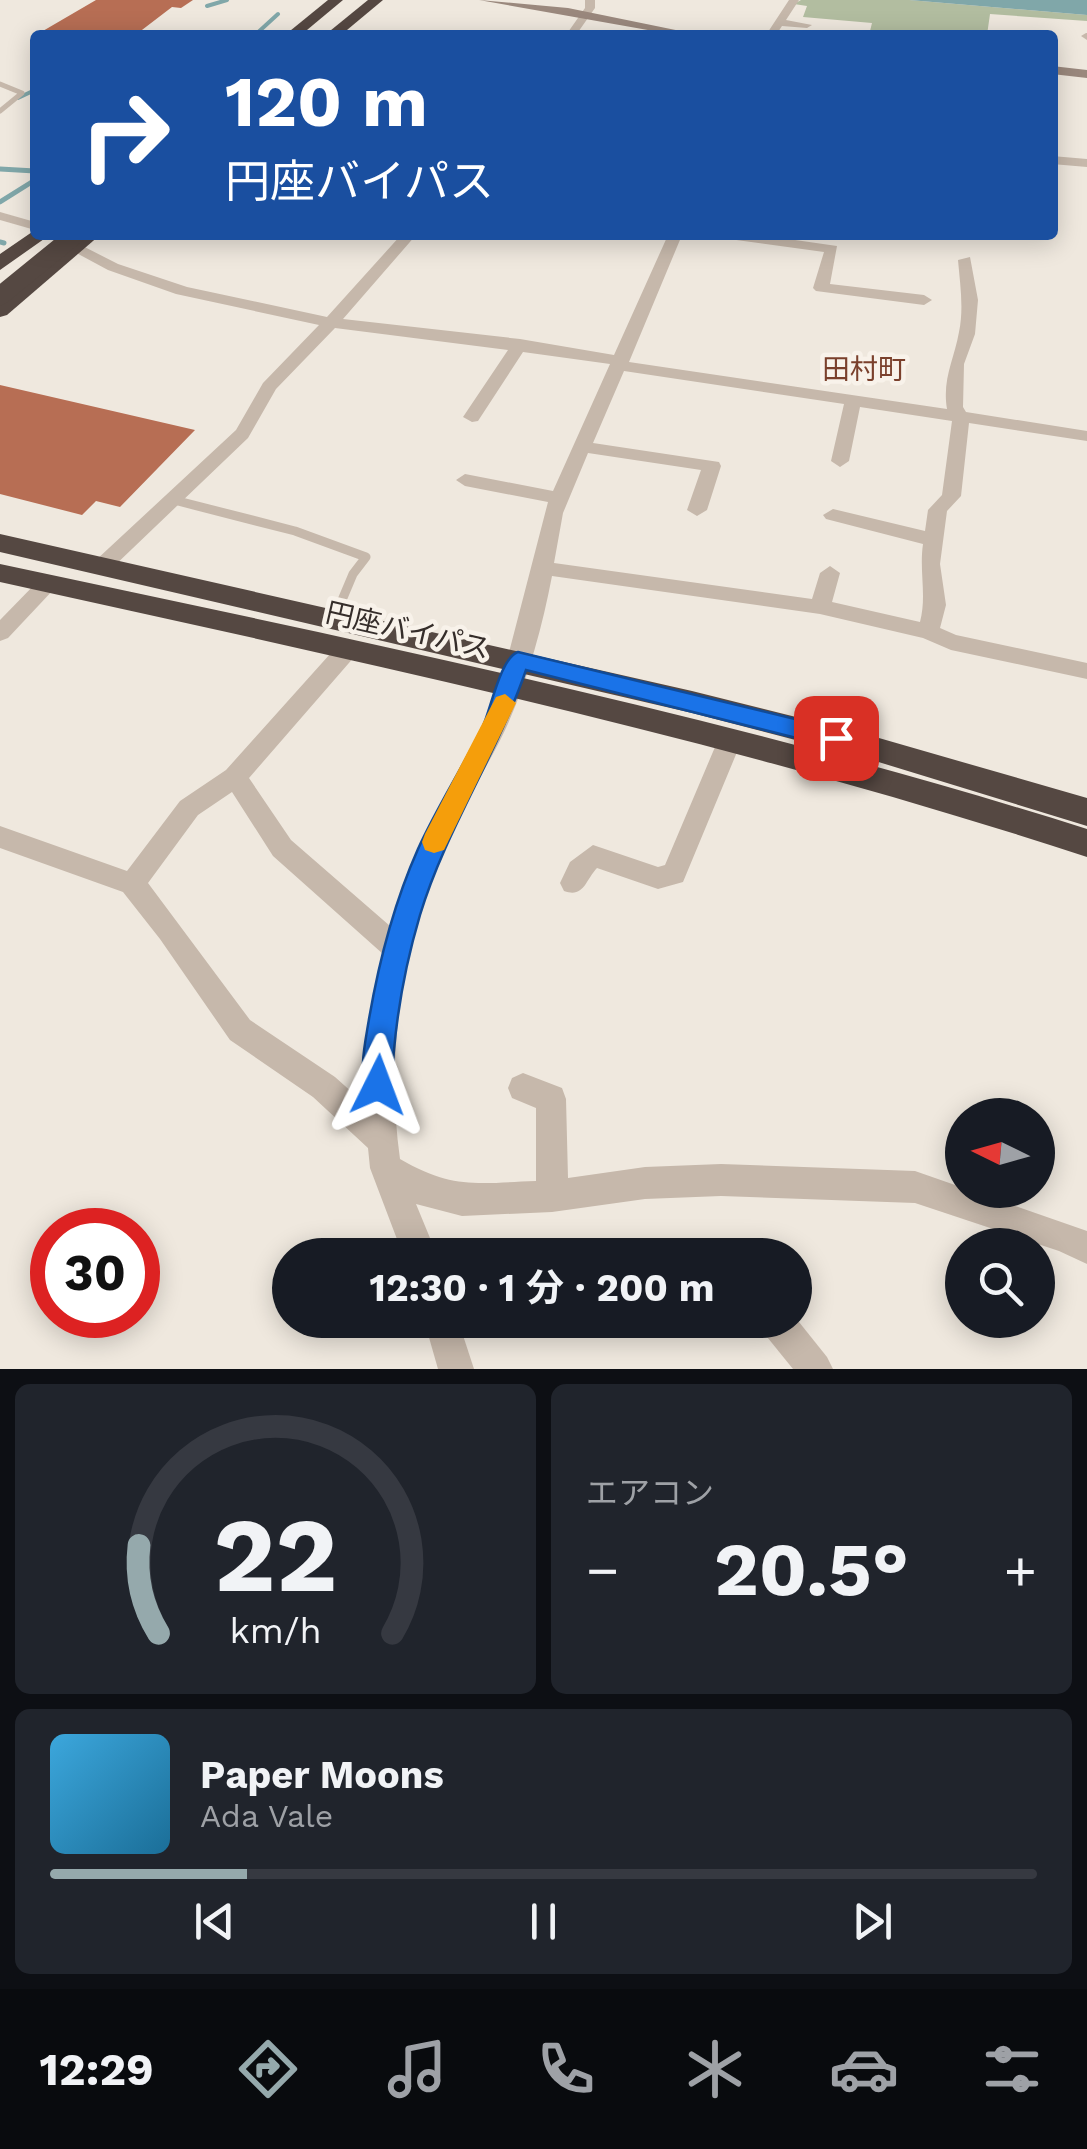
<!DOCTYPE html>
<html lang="ja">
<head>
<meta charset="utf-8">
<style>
	:root { --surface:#171b24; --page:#20242c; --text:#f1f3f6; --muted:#9ea1a6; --line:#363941; --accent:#95a9ac }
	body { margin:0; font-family:"Work Sans","Noto Sans JP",sans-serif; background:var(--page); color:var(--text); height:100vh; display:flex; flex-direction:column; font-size:38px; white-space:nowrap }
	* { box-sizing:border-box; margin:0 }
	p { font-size:32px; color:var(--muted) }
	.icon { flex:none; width:55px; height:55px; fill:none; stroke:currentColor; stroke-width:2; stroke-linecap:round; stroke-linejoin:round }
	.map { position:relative; height:1369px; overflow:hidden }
	.details { display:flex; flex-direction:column; gap:15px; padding:15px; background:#0d0f14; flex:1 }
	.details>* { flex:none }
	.banner { position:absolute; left:30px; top:30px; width:1028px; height:210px; border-radius:10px; box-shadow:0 5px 25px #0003; background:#1a4fa0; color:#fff; overflow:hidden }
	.needle { width:65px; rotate:275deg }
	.fabs { position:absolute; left:945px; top:1098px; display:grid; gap:20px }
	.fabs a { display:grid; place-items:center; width:110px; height:110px; border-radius:50%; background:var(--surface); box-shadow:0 5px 25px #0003; font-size:50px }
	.speed { position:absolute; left:30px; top:1208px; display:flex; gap:20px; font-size:50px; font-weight:700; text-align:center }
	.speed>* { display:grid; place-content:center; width:130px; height:130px; border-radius:50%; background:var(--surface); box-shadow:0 5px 25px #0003; line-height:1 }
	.speed .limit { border:15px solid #d22; background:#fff; color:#111 }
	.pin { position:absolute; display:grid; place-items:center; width:85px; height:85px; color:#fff; margin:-42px; border-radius:20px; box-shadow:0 5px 15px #0006 }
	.me { position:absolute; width:110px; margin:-55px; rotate:3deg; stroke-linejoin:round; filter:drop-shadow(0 0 8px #0008) }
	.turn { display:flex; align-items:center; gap:35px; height:210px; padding:0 30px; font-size:45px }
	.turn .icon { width:130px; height:130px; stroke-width:2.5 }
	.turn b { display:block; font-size:70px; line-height:85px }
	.big { font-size:75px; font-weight:700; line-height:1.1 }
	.details .widget { flex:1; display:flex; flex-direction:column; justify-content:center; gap:15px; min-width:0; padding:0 35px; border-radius:15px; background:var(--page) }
	.details .dial { align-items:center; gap:0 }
	.dial svg { height:260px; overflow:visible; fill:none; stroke:var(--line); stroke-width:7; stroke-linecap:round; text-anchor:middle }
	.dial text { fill:var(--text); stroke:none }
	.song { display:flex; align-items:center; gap:30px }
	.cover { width:120px; height:120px; border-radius:15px; background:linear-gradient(135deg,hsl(200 70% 55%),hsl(200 70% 35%)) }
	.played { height:10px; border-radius:5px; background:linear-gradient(90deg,var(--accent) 20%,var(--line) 20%) }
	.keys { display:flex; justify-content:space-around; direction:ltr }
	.heat { display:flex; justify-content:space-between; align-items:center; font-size:55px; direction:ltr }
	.details .tiles { flex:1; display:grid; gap:15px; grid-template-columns:1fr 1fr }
	.widget:last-child { grid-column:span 2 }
	.trip { position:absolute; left:272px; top:1238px; width:540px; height:100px; border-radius:50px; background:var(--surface); box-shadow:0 5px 25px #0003; font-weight:700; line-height:100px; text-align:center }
	.tab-bar { display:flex; height:160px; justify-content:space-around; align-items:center; background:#090b0e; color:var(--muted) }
	.tab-bar .icon { width:70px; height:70px }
	.tab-bar .active { color:var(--accent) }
	.tab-bar b { font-size:45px; color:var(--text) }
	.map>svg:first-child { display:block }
	.green { fill:#b2bda0 }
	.water { fill:#80a7a9 }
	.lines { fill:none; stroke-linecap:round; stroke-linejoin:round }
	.stream-far1 { stroke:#80a7a9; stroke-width:4 }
	.stream { stroke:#80a7a9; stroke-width:5 }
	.building { fill:#b76e54 }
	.lane-far2 { stroke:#c6b8ab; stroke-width:5 }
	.lane-far1 { stroke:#c6b8ab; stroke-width:9 }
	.lane { stroke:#c6b8ab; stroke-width:12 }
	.street { fill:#c6b8ab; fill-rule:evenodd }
	.secondary { fill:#9a887d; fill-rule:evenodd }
	.highway { fill:#554842; fill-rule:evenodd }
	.highway-bridge { stroke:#554842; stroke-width:19 }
	.route { fill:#1a73e8; stroke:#114b97; stroke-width:2.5 }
	.slow { fill:#f59e0b }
	.labels { text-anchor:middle; stroke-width:9; stroke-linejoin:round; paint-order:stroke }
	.far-quarter-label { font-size:28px; fill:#7a402c; stroke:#f8f2ea }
	.street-label { font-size:28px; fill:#352d2a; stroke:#f8f2ea }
</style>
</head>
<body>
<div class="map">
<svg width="1087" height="1369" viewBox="0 0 1087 1369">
	<rect width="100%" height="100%" fill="#efe8de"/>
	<polygon class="green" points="801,0 909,0 1087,15 1087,21 990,14 987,35 869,35 872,23 803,17 807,6 794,4"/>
	<polygon class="water" points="909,0 1087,0 1087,15"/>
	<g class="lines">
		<g class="stream-far1">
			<polyline points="207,6 227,0"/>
			<polyline points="255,35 278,14"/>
			<polyline points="18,98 35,90"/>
		</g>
		<g class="stream">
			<polyline points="0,169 35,171"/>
			<polyline points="0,202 35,180"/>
			<polyline points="0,242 4,243"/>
		</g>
	</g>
	<g class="building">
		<polygon points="96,0 193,0 181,8 172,7 138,33 36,35"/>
		<polygon points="0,385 195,430 120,507 96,501 82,515 0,494"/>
	</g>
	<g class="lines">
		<polyline class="lane-far2" points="0,84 22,93 0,111"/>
		<polyline class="lane-far1" points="174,500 295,531 366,557 353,574 337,612"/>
		<polyline class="lane" points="334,618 338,609"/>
		<g class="street">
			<polygon points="585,0 595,0 595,8 576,35 566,35 585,8"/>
			<polygon points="789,0 799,0 786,20 812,25 807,28 782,26 776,35 766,35"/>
			<polygon points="1086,33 1087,33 1087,40 1081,36"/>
			<polygon points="1052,156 1087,159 1087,167 1052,164"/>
			<polygon points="0,212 35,222 35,230 0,220"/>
			<path d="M43,235H61L118,264L187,287L327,317L401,235H416L343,319L520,339L614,355L668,235H682L629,362L947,409C942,379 954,360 959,332C964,308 960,284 958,260L970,257L978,300L975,334L964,364L963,407L966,412L1087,431V441L969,423L961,496L947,511L940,564L946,605L940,628L956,635L1087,663V679L951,650L923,638L820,614L552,576C541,634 523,698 495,750C477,784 457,817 443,853C402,953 385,1051 400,1159C453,1190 478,1183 536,1181V1108L512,1098L508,1088L512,1078L523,1073L562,1088L566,1099L568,1178L645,1167L721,1164L915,1171L1087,1231V1264L1059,1251L915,1203L721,1196L645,1199L552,1212L462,1216L416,1204L437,1255H403L370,1168L368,1148L313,1097L230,1040L160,939L123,892L0,848V826L127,871L180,801L226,770L339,644H355L358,650L355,656L249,778L291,840L390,926L418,850L475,743L500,687L548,502L465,486L456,480L465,474L553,491L610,364L523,352L478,421L472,422L463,417L508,350L335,328L276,389L248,438L109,571H95L92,566L95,561L236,430L263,383L319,325L176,294L108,270ZM624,371L844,404L831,461L840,467L849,461L860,407L952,421L942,495L928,510L925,531L833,509L823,515L826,519L923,544C919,571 927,596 920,622L832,602L840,573L830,566L820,573L812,599L554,563L563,513L588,453L701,470L687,510L697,516L707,510L721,466L719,462L593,443ZM232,792L273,856L383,954L363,1054L364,1103L335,1077L250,1020L148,883L198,815Z"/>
			<polygon points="722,235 761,235 837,246 830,284 924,295 932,300 924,305 816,291 813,288 824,252 729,239"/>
			<polygon points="47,577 57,584 54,589 8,638 0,641 0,620 40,579"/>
			<path d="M730,731L738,734L742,740L683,882L658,889L597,868C585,881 584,898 564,891L560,883L570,862L593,845L658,867L665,865L718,740L722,734Z"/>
			<polygon points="795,1317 827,1357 833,1369 793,1369 763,1332 758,1320"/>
			<polygon points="424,1320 458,1320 474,1369 438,1369"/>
		</g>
		<g class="secondary">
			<polygon points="479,0 568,8 700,35 676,35"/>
			<polygon points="1052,66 1087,70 1087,78 1052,74"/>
		</g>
		<g class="highway">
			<polygon points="328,0 343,0 301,35 285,35"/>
			<polygon points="368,0 383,0 341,35 325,35"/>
			<polygon points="35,230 35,235 46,235 44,239 0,270 0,254"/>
			<polygon points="79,235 100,235 7,315 0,317 0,301"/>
			<polygon points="0,534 692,691 872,736 1087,798 1087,826 872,760 692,713 0,552"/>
			<path d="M0,564C365,642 730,716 1087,829V857C731,740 366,663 0,582Z"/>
		</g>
		<polyline class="highway-bridge" points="0,296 75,235"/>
	</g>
	<path class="route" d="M518,652L836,729L844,732L848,738L844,745L836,748L526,670C497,755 446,829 420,915C407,959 398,1005 394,1050C392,1066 395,1080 389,1095L378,1100L368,1095C358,1072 365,1044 369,1019C379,961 394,903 418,849C437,807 463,767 483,726C491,708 501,657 518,652Z"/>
	<polygon class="slow" points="505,694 516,703 444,850 434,853 425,850 422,842 425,834 496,697"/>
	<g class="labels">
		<g class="far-quarter-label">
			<text x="864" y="379">田村町</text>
		</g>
		<g class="street-label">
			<text transform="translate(408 630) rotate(13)" y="10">円座バイパス</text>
		</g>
	</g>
</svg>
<div class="fabs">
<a><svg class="needle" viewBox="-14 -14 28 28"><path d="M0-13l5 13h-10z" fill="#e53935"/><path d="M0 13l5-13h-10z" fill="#9ea1a6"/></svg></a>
<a><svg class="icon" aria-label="search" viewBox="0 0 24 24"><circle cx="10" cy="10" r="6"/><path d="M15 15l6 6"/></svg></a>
</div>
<div class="speed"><div class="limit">30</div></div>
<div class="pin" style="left:836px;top:738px;background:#d93025"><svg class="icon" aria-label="arrive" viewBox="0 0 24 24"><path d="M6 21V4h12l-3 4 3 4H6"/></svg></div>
<svg class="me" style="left:378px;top:1085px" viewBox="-20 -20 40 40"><path d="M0-17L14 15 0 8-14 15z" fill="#1a73e8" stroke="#fff" stroke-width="4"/></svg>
<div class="trip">12:30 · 1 分 · 200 m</div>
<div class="banner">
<div class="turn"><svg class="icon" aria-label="right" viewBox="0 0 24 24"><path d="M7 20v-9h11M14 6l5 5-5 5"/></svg><div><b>120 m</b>円座バイパス</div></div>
</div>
</div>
<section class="details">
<div class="tiles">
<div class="widget dial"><svg viewBox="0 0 100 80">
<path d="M14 69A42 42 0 1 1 86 69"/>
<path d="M14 69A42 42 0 0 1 8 42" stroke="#95a9ac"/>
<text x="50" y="56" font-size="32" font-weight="700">22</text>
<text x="50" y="72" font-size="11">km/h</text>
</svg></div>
<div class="widget"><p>エアコン</p>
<div class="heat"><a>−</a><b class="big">20.5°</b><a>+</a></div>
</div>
<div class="widget">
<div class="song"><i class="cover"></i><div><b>Paper Moons</b><p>Ada Vale</p></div></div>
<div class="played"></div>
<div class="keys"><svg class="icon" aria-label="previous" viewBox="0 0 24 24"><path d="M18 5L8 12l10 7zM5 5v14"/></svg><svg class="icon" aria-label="pause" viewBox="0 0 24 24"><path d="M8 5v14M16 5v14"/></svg><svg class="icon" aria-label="next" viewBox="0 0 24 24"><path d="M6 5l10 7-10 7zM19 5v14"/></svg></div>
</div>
</div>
</section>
<nav class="tab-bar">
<b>12:29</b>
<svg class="icon active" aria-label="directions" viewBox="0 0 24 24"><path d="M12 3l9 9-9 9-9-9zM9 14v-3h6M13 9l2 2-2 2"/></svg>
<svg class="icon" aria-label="music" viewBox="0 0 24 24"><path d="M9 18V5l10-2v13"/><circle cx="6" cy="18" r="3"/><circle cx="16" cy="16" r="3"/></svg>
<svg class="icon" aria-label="phone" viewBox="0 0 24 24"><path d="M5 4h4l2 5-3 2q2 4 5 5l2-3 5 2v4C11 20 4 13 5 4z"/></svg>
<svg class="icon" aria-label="climate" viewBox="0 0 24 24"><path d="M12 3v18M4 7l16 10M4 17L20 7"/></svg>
<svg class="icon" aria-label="car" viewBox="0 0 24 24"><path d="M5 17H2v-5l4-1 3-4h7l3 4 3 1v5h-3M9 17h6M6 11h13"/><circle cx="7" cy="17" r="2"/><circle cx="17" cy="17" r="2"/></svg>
<svg class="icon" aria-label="filters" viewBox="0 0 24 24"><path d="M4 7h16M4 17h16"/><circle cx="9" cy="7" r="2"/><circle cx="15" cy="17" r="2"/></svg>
</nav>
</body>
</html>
